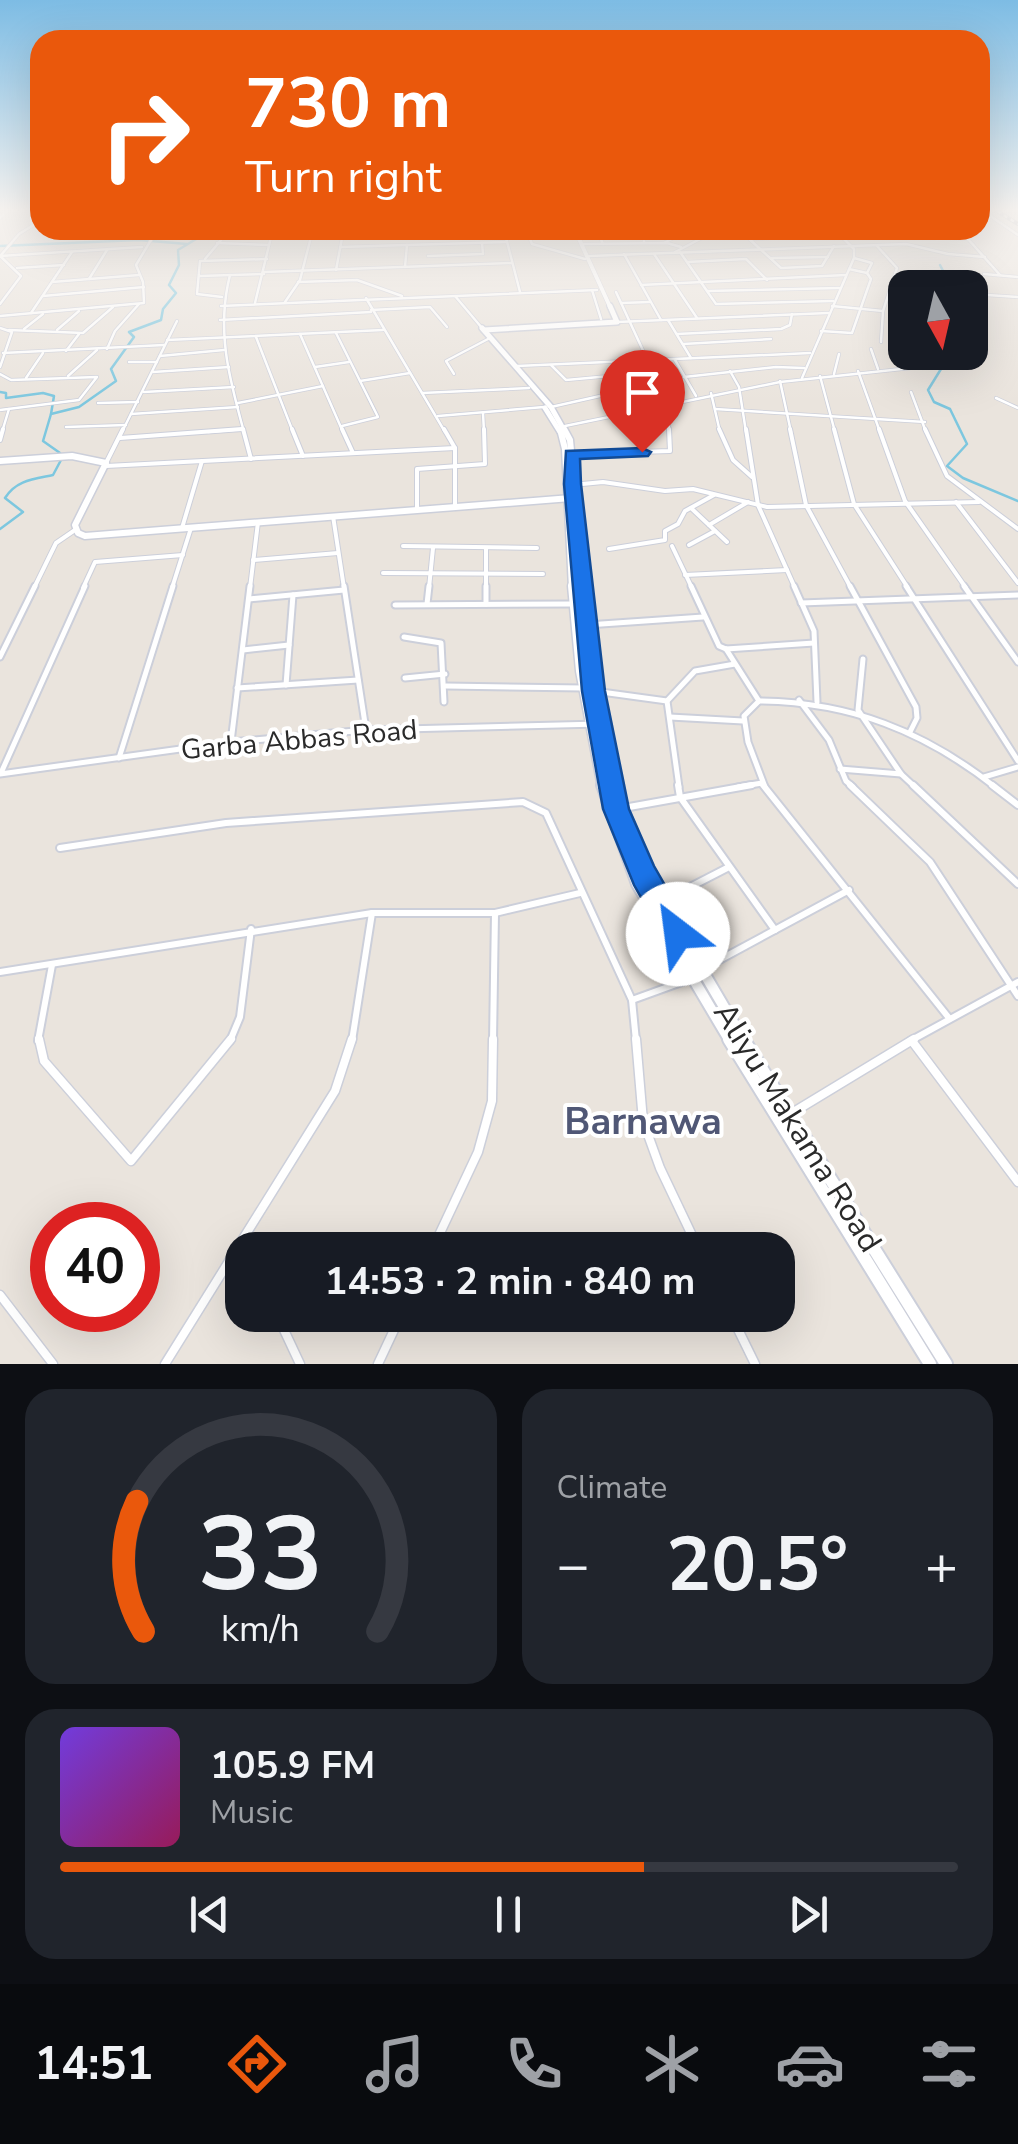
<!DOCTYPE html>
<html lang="en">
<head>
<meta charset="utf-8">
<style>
	:root { --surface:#171b24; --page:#20242c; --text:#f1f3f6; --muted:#9ea1a6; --line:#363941; --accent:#ea580c }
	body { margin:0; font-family:"Nunito Sans",sans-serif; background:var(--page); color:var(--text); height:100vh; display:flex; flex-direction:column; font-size:38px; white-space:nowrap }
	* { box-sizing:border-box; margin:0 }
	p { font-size:32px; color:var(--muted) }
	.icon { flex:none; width:55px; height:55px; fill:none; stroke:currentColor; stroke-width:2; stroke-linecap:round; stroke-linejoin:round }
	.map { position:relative; height:1364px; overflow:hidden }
	.sheet { display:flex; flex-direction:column; gap:25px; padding:25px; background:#0d0f14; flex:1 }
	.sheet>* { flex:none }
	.hud { position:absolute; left:30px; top:30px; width:960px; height:210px; border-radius:30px; box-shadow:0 10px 40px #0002; background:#ea580c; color:#fff; overflow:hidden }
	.needle { width:65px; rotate:172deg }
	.controls { position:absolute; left:888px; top:270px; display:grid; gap:20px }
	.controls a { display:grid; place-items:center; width:100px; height:100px; border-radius:20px; background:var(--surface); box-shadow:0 10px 40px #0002; font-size:50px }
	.speed { position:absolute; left:30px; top:1202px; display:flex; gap:20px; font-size:50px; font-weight:700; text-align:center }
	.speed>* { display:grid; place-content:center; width:130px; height:130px; border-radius:50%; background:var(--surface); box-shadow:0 10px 40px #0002; line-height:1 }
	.speed .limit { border:15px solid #d22; background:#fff; color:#111 }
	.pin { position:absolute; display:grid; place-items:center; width:85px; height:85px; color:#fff; margin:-102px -42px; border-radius:50% 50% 50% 0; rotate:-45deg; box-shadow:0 0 10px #0007 }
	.pin .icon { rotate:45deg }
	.me { position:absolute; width:110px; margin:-55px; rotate:330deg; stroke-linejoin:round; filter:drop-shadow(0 0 8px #0008) }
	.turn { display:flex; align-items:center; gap:35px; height:210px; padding:0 50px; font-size:45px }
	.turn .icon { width:130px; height:130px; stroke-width:2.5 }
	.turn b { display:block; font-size:70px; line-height:85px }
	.big { font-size:75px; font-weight:700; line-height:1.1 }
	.sheet .card { flex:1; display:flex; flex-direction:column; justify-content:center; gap:15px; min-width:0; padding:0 35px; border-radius:30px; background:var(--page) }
	.sheet .dial { align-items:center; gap:0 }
	.dial svg { height:260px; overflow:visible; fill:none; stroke:var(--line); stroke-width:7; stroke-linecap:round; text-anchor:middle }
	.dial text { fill:var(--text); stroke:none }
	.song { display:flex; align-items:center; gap:30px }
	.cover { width:120px; height:120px; border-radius:15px; background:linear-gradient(135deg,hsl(260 70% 55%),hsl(330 70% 35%)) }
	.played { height:10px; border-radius:5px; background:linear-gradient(90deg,var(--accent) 65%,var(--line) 65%) }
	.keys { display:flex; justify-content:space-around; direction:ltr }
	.heat { display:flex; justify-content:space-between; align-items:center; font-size:55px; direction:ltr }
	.sheet .tiles { flex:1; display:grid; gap:25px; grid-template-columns:1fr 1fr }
	.card:last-child { grid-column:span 2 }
	.trip { position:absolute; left:225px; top:1232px; width:570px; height:100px; border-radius:30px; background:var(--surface); box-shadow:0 10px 40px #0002; font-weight:700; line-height:100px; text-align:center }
	.tabs { display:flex; height:160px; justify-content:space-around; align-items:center; background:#090b0e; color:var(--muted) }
	.tabs .icon { width:70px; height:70px }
	.tabs .selected { color:var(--accent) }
	.tabs b { font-size:45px; color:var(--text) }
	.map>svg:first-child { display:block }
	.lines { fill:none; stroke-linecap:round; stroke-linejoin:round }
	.stream { stroke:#7dc7df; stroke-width:2.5 }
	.minor-far4-casing { stroke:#cccfda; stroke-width:4 }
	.minor-far3-casing { stroke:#cccfda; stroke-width:6 }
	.minor-far2-casing { stroke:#cccfda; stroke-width:9 }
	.minor-far1-casing { stroke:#cccfda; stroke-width:10 }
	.minor-casing { stroke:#cccfda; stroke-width:11 }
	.tertiary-far5-casing { stroke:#cccfda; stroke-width:5 }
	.tertiary-far4-casing { stroke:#cccfda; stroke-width:8 }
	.tertiary-far3-casing { stroke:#cccfda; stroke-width:9 }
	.tertiary-far2-casing { stroke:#cccfda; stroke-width:11 }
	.tertiary-far1-casing { stroke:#cccfda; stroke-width:14 }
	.tertiary-casing { stroke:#cccfda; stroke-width:16 }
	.minor-far4 { stroke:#fff; stroke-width:2.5 }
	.minor-far3 { stroke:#fff; stroke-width:4 }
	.minor-far2 { stroke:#fff; stroke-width:5 }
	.minor-far1 { stroke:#fff; stroke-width:6 }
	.minor { stroke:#fff; stroke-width:8 }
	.tertiary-far5 { stroke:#fff; stroke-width:4 }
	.tertiary-far4 { stroke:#fff; stroke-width:5 }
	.tertiary-far3 { stroke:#fff; stroke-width:6 }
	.tertiary-far2 { stroke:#fff; stroke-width:8 }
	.tertiary-far1 { stroke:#fff; stroke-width:10 }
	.tertiary { stroke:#fff; stroke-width:12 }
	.rail-casing { stroke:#a1a4b2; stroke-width:4 }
	.rail { stroke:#fff; stroke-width:2.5; stroke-dasharray:4; stroke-linecap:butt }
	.route { fill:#1a73e8; stroke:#114b97; stroke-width:2.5 }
	.labels { text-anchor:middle; stroke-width:8; stroke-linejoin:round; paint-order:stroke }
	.street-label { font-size:28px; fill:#2a2a2a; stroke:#fff }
	.near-street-label { font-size:32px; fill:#2a2a2a; stroke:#fff }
	.near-quarter-label { font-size:38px; font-weight:bold; fill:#505775; stroke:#fff }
</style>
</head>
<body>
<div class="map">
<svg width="1018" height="1364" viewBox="0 0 1018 1364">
	<rect width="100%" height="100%" fill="#eae4dd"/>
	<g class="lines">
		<g class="stream">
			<polyline points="0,246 139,240 187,244"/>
			<polyline points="940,265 952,288"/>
			<polyline points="932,352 941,369 928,390 934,402 950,409 967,444 947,466 963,478 1018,501"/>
			<polyline points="0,392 6,393 6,398 43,393 54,396 51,414"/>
			<polyline points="60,453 43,441 51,414 79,407 116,381 111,369 134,337 129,332 161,320 163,309 176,293 169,285 179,265 178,250 211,230"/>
			<path d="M0,529L23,512L5,498C16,480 34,479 53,475L61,460"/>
		</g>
		<g class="minor-far4-casing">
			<g id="minor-far4">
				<polyline points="983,211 1018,235"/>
				<polyline points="0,218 7,211"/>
				<polyline points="56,230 152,235"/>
				<polyline points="504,230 520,292"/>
				<polyline points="570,230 528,234 532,244 585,259"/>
				<polyline points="597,230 603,244"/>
				<polyline points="919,230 930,237 969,239"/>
				<polyline points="960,230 1000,275"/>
				<polyline points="622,233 643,234"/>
				<polyline points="372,234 472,232"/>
				<polyline points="153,236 196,235"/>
				<polyline points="751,239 820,236"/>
				<polyline points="217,243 269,245"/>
				<polyline points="644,243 644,235 661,230"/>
				<polyline points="664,243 688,230"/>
				<polyline points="583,244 667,243 681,247"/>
				<polyline points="877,246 897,268 883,311 881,342"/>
				<polyline points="340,247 507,242"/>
				<polyline points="675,252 704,237 746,236 781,268 822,266 834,246"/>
				<polyline points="680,252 716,304 833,301"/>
				<polyline points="624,254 661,320"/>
				<polyline points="654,254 697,318"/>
				<polyline points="1,255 19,234 40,221"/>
				<polyline points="0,256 142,247"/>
				<polyline points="0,256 21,276 0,304"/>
				<polyline points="428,256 483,254 482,243"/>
				<polyline points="589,256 906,244 948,254 985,257"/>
				<polyline points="771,258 828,257"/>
				<polyline points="205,259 227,233 343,233"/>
				<polyline points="687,262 746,259 767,280"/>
				<polyline points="405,267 407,245"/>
				<polyline points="17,268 64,265"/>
				<polyline points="849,269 867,273"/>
				<polyline points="336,270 343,233"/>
				<polyline points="264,272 512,263"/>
				<polyline points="984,274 1018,277"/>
				<path d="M230,275C216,330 229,378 244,432"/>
				<polyline points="200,276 264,274"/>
				<polyline points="89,279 107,250"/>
				<polyline points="52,282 139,275"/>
				<polyline points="298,282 357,280 402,296"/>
				<polyline points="641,285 846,275"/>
				<polyline points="592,290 601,319"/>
				<polyline points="707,291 839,288"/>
				<polyline points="987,295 1018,297"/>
				<polyline points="43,296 144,287"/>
				<polyline points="455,296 482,328"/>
				<polyline points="222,297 197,294 200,261 267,259"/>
				<polyline points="366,298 445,432"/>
				<polyline points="888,299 905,302"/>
				<polyline points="285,302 300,280 312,233"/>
				<polyline points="255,303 272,233"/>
				<polyline points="621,303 650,302"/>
				<polyline points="221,306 597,290"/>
				<polyline points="832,306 883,311"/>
				<polyline points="371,310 430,307 447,327"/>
				<polyline points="31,313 72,252"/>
				<polyline points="0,316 144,303 143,282 136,265 157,230"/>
				<polyline points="220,320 371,312"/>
				<polyline points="668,320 691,358"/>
				<polyline points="617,322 828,313"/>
				<polyline points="0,328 12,332 0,367"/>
				<polyline points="24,329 43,314"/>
				<polyline points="9,330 83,333 113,307"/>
				<polyline points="57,330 79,311"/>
				<polyline points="821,331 852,333 871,279 867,273 872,263 854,258"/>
				<polyline points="336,333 378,417 342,426"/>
				<polyline points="300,334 343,432"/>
				<polyline points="677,334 781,329 790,325 792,314"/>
				<polyline points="256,337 293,432"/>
				<polyline points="905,337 905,352"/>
				<polyline points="167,340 383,330"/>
				<polyline points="683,344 771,339"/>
				<polyline points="107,349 115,331 139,304"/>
				<polyline points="871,349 878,369"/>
				<polyline points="66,351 79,334"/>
				<polyline points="3,353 164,345"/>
				<polyline points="160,356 224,350"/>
				<polyline points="675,360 696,396"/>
				<polyline points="129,362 157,362"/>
				<polyline points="551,365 566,380 654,372"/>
				<polyline points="517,366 810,353"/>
				<polyline points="315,367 349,362"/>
				<polyline points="730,371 739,387 746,432"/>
				<polyline points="858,371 880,432"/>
				<polyline points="153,372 229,367"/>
				<polyline points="0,374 11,380 97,377 79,400 0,410"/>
				<polyline points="454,374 446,361 488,339"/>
				<polyline points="834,374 839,354"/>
				<polyline points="68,376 97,350"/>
				<polyline points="820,376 835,432"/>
				<polyline points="684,377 776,367 804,368"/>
				<polyline points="26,378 43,353"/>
				<polyline points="802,378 854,258 854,249 835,230"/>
				<polyline points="360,381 410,373"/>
				<polyline points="780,381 791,432"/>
				<polyline points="144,392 234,387"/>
				<polyline points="911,392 926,432"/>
				<polyline points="422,393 529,388"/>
				<polyline points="711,393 720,432"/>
				<polyline points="996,398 1018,408"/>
				<polyline points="98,403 138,402"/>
				<polyline points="238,403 323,386"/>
				<polyline points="668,403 669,432"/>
				<polyline points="551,407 658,383 616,292"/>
				<polyline points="715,409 925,422"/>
				<polyline points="483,413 484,432"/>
				<polyline points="131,414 238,407"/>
				<polyline points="438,416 544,407"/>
				<polyline points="565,426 780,382 911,368 905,352"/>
				<polyline points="66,427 126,425"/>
				<polyline points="2,432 9,409"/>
				<polyline points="122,432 177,321"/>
				<polyline points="208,432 244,429"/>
			</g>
		</g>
		<g class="minor-far3-casing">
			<g id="minor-far3">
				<polyline points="243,429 251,459"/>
				<polyline points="292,429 303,456"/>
				<polyline points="342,429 353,453"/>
				<polyline points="444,429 455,448 455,507"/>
				<polyline points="719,429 733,460 752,477"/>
				<polyline points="746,429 758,505 795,588"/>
				<polyline points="790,429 806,505 851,588"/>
				<polyline points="834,429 854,504 908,588"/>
				<polyline points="879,429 905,501 966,588"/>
				<polyline points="925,429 947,476 1018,529"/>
				<polyline points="120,438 242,429"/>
				<polyline points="0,440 3,429"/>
				<polyline points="572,454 670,451 669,429"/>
				<polyline points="106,463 123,429"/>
				<polyline points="106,466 455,448"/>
				<polyline points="572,485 603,482 665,491 693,489 767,507 979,502"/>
				<polyline points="956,502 1018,583"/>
				<polyline points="691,508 727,542"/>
				<polyline points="417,510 417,469 485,464 484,429"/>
				<polyline points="333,516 344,588"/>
				<polyline points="709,525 748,502"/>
				<polyline points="182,528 202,461"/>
				<polyline points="689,545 715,531"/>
				<polyline points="403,546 537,548"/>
				<polyline points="672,546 692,588"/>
				<polyline points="486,548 486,588"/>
				<polyline points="609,549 665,540 665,531 678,524 685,511 714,495"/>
				<polyline points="253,560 338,553"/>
				<polyline points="383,573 543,574"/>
				<polyline points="685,575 787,570"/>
				<polyline points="34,588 56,543 75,530"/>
				<polyline points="83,588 95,562 183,555"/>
				<polyline points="172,588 191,528"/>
				<polyline points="250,588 258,522"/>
				<polyline points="429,588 433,548"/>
			</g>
		</g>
		<g class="minor-far2-casing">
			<g id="minor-far2">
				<polyline points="344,586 366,730"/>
				<polyline points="486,586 486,604"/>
				<polyline points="691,586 719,646 726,649 814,643"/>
				<polyline points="794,586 814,631 817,702"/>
				<polyline points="850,586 916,707 917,718 910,732"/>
				<polyline points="906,586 1018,761"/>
				<polyline points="964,586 1018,662"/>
				<polyline points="249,599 344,590"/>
				<polyline points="801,603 1018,595"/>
				<polyline points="427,604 429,586"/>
				<polyline points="395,605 572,604"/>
				<polyline points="587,625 703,617"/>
				<polyline points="404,637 441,643 444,702"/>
				<polyline points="726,649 759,701"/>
				<polyline points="243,650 289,645"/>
				<polyline points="0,657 35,586"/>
				<polyline points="863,659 858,710 901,774 915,787"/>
				<polyline points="405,678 445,674"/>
				<polyline points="286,685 293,595"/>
				<polyline points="446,686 583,688"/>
				<polyline points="237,688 358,680"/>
				<polyline points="594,691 667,701 695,671 735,664"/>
				<polyline points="799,700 829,740 846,781 853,787"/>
				<polyline points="667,701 679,787"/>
				<polyline points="670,717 743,721"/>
				<polyline points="231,742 250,586"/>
				<polyline points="119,758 173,586"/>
				<polyline points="840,769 901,774"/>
				<polyline points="1,773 85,586"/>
				<polyline points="0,774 231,742 366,730 600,724"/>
				<polyline points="984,777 1018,767"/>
				<polyline points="738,787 762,783"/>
				<path d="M765,787L748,742L744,716L759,701C850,702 924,731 995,787"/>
			</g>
		</g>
		<g class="minor-far1-casing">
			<g id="minor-far1">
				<polyline points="678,785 680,797 775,930"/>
				<polyline points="763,785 949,1018"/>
				<polyline points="850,785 930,862 1018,996"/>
				<polyline points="913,785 1018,884"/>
				<polyline points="992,785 1018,805"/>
				<polyline points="618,809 752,785"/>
				<polyline points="60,848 226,823 523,802 546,813 632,1000 636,1041"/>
				<polyline points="661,902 729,867"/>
				<polyline points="701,966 710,965 849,890"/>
				<polyline points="0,972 372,913 495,913 580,893"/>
				<polyline points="632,1000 690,979"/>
				<polyline points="38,1041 52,965"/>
				<polyline points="230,1041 240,1017 251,929"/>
				<polyline points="352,1041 372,913"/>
				<polyline points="493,1041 495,913"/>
				<polyline points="910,1041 1018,982"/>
			</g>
		</g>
		<g class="minor-casing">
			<g id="minor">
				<polyline points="39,1039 44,1061 131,1161 231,1039"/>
				<polyline points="636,1039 643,1121 660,1168 699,1250"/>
				<polyline points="912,1041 1018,1182"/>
				<polyline points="792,1113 914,1039"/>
				<polyline points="242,1241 246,1250"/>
				<polyline points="432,1250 478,1152 492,1101 493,1039"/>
				<polyline points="0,1295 53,1364"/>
				<polyline points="277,1315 300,1364"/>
				<polyline points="731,1315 755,1364"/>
				<polyline points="165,1364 335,1091 352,1039"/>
				<polyline points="378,1364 401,1315"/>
			</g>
		</g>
		<g class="tertiary-far5-casing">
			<polyline id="tertiary-far5" points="575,230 611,309"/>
		</g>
		<g class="tertiary-far4-casing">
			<g id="tertiary-far4">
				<polyline points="482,328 551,407 565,432"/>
				<polyline points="484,330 617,322 610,306"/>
				<polyline points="545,408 560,432"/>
			</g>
		</g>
		<g class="tertiary-far3-casing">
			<g id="tertiary-far3">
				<polyline points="560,429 565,449 572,588"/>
				<polyline points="564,429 570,440 584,588"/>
				<polyline points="0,461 72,456 106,463 75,525 78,533 85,536 571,498"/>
			</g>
		</g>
		<g class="tertiary-far2-casing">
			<g id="tertiary-far2">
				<polyline points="572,586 580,671 602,787"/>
				<polyline points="584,586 594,691 615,787"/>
			</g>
		</g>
		<g class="tertiary-far1-casing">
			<g id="tertiary-far1">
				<polyline points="602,785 637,884 730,1041"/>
				<polyline points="614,785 626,840 744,1041"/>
			</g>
		</g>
		<g class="tertiary-casing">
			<g id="tertiary">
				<polyline points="729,1039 930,1364"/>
				<polyline points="743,1039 946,1364"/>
			</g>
		</g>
		<use href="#minor-far4" class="minor-far4"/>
		<use href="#minor-far3" class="minor-far3"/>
		<use href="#minor-far2" class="minor-far2"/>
		<use href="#minor-far1" class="minor-far1"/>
		<use href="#minor" class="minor"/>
		<use href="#tertiary-far5" class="tertiary-far5"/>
		<use href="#tertiary-far4" class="tertiary-far4"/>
		<use href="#tertiary-far3" class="tertiary-far3"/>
		<use href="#tertiary-far2" class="tertiary-far2"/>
		<use href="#tertiary-far1" class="tertiary-far1"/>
		<use href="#tertiary" class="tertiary"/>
		<g class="rail-casing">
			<polyline id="rail" points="997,211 1018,224"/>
		</g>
		<use href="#rail" class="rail"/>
	</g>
	<linearGradient id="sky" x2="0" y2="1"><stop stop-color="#7dbce4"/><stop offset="0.52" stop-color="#f6f3f0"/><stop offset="1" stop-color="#f6f3f0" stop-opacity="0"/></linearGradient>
	<rect width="1018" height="402" fill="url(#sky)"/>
	<polygon class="route" points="642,448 651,452 648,456 580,459 581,484 605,691 629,809 654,866 693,934 689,945 678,949 668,945 634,885 603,809 582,691 564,484 566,451"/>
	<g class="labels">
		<g class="street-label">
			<text transform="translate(299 739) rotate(-5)" y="10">Garba Abbas Road</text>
		</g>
		<g class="near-street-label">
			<text transform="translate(798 1127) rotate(58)" y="11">Aliyu Makama Road</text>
		</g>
		<g class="near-quarter-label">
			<text x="643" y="1134">Barnawa</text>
		</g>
	</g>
</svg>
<div class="controls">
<a><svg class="needle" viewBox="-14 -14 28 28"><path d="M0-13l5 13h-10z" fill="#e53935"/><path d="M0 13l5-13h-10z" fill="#9ea1a6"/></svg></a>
</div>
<div class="speed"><div class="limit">40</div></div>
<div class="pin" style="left:642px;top:452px;background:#d93025"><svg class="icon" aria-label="arrive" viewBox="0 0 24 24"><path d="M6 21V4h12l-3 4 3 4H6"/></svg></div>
<svg class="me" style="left:678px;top:934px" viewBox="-20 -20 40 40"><circle r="19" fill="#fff"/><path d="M0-13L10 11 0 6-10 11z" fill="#1a73e8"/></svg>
<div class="trip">14:53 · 2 min · 840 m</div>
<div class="hud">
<div class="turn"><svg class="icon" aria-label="right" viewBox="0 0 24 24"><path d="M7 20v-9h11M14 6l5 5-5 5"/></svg><div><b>730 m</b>Turn right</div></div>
</div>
</div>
<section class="sheet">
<div class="tiles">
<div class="card dial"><svg viewBox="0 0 100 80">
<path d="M14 69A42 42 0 1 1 86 69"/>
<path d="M14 69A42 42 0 0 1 12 29" stroke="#ea580c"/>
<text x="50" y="56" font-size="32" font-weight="700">33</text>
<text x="50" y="72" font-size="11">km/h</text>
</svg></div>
<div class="card"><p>Climate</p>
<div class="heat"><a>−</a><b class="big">20.5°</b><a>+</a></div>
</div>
<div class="card">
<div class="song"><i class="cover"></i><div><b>105.9 FM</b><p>Music</p></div></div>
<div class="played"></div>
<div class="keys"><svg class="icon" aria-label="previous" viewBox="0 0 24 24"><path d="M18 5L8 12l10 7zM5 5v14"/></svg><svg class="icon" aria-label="pause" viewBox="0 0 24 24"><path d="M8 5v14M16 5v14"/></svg><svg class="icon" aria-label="next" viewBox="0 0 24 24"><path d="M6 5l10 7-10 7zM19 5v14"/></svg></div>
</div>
</div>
</section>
<nav class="tabs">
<b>14:51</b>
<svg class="icon selected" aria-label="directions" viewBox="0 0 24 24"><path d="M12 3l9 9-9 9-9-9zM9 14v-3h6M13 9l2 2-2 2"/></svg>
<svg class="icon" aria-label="music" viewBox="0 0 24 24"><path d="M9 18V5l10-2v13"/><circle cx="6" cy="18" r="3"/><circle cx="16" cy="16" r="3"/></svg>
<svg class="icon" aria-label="phone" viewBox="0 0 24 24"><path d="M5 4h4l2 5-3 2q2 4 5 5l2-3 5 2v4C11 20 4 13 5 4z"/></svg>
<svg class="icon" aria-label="climate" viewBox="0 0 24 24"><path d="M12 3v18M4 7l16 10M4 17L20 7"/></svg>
<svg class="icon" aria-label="car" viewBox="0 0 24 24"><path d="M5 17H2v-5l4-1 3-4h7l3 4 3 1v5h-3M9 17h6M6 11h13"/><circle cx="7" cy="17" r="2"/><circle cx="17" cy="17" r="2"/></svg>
<svg class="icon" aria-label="filters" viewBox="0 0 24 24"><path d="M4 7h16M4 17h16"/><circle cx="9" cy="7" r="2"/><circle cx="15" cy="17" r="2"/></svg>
</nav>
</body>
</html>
